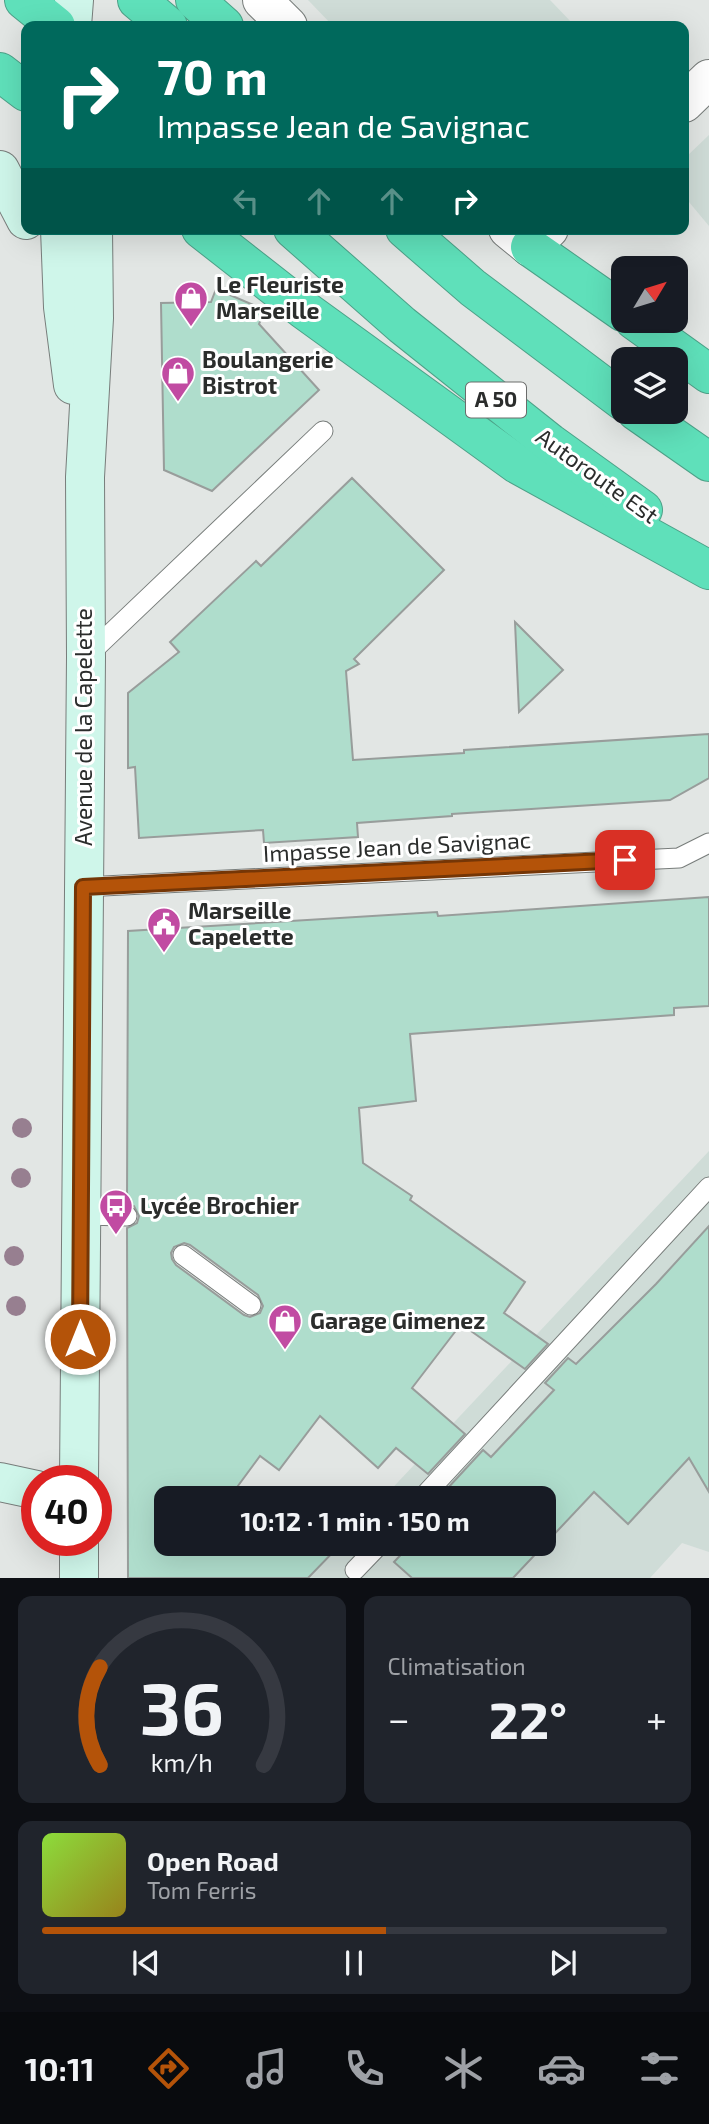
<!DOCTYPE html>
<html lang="fr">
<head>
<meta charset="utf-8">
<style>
	:root { --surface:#171b24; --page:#20242c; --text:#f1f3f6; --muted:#9ea1a6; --line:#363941; --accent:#b45309 }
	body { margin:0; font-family:"Exo 2",sans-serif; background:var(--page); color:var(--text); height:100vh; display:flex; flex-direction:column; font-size:26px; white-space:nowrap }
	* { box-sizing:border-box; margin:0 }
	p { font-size:23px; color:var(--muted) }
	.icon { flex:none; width:38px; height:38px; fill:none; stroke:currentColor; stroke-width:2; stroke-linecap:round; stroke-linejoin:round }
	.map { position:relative; height:1578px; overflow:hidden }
	.sheet { display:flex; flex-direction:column; gap:18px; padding:18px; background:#0d0f14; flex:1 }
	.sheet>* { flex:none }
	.banner { position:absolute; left:21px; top:21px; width:668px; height:214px; border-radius:14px; box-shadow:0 7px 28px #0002; background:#00695c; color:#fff; overflow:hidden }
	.needle { width:46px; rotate:52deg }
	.fabs { position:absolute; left:611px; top:256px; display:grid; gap:14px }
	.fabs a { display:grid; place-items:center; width:77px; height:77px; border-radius:14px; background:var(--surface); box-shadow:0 7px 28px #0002; font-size:35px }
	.speed { position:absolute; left:21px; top:1465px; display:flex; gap:14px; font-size:35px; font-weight:700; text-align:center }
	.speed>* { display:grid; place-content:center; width:91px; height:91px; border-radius:50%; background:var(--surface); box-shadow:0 7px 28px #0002; line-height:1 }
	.speed .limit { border:10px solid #d22; background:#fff; color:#111 }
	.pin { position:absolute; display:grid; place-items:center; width:60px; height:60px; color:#fff; margin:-30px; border-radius:14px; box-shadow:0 4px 10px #0006 }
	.me { position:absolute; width:77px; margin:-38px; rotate:0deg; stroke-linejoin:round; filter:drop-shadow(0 0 5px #0008) }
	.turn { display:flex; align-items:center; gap:24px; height:147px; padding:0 21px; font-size:32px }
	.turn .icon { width:91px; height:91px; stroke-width:2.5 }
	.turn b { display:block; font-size:49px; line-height:60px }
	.lanes { display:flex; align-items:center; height:66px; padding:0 21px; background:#0003; justify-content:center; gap:35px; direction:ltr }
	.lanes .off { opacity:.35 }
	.big { font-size:52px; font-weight:700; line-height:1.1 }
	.sheet .widget { flex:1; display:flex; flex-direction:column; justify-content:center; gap:10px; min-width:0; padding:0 24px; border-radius:14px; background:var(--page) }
	.sheet .dial { align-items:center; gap:0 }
	.dial svg { height:182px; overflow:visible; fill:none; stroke:var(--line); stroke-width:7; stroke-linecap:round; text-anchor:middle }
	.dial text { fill:var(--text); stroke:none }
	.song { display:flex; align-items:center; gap:21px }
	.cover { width:84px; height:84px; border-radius:10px; background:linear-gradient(135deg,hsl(90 70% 55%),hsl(50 70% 35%)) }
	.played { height:7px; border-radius:4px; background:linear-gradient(90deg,var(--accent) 55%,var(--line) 55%) }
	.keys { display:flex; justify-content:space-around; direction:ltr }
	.heat { display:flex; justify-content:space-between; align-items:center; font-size:38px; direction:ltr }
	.sheet .tiles { flex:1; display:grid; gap:18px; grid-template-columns:1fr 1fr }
	.widget:last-child { grid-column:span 2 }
	.trip { position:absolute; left:154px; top:1486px; width:402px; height:70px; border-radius:14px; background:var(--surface); box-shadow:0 7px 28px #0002; font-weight:700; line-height:70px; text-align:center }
	.tabs { display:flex; height:112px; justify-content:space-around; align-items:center; background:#090b0e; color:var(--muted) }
	.tabs .icon { width:49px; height:49px }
	.tabs .current { color:var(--accent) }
	.tabs b { font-size:32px; color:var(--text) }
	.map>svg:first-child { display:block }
	.built { fill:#cfdcd7 }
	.building { fill:#afddcc; stroke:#989d9b; stroke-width:2; fill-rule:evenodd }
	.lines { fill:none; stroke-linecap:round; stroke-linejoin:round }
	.lane-casing { stroke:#787d7b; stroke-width:21 }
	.street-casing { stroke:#787d7b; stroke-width:40 }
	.secondary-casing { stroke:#787d7b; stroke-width:40 }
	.highway-casing { stroke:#4da188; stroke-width:40 }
	.lane { stroke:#fff; stroke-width:19 }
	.street { stroke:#fff; stroke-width:38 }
	.secondary { stroke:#cff6ea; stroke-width:38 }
	.highway { stroke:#5fe0ba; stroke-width:38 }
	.tree { fill:#977f90 }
	.route-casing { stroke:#753606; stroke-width:18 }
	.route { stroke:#b45309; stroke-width:12 }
	.labels { text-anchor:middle; stroke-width:6; stroke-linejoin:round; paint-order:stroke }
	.shield { fill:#fff; stroke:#6b6c6b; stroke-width:2 }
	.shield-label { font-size:21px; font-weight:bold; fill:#2b2d2c }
	.poi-label { font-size:23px; font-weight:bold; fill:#2b2d2c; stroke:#fff; text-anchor:start }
	.street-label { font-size:23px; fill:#2b2d2c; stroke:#fff }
</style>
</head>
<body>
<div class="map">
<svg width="709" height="1578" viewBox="0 0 709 1578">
	<rect width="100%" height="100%" fill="#e2e6e4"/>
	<g class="built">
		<polygon points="308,0 550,0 575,26 333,26"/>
		<polygon points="709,135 709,226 684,196 684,159"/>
		<polygon points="709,1151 709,1552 682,1543 650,1578 308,1578 340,1544 544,1544 544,1498 383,1498"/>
	</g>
	<g class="building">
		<polygon points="216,289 265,310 259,324 319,390 212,491 164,470 161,303 211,302"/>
		<polygon points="352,478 444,570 354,659 359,664 346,671 353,760 464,753 464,750 709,734 709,778 670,800 452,814 452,816 357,823 358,837 264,843 263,830 139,838 135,767 128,768 128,693 179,652 170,642 256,561 261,566"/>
		<polygon points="515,622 563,670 519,712"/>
		<path d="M709,897V1006L674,1008V1015L410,1034L416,1101L359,1108L363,1163L412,1196L410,1200L525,1282L504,1313L548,1344L525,1369L461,1324L412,1388L465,1434L428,1474L396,1448L378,1468L320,1416L279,1470L260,1456L229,1498H166V1544H341L308,1578H128L127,1228L137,1223L139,1216L134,1206L127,1204L128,931L437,912L438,916ZM184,1243L190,1245L258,1295L263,1306L260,1313L250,1317L244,1315L176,1265L172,1259L171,1253L174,1247Z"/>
		<polygon points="709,1226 709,1492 689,1458 628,1524 594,1492 513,1578 412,1578 394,1562 411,1544 544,1544 544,1498 453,1498 454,1497 446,1490 483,1450 491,1457 554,1390 545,1383 568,1358 576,1364 656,1284"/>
	</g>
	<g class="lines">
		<g class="lane-casing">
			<g id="lane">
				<polyline points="86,657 323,431"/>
				<polyline points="83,887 679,858 709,843"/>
				<polyline points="80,1215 127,1216"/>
				<polyline points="183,1255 251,1305"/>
				<polyline points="422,1498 709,1187"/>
				<polyline points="355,1570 380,1544"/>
			</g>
		</g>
		<g class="street-casing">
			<g id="street">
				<polyline points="262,0 288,26"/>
				<polyline points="684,103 709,79"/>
				<polyline points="508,229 530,247 549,229"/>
			</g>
		</g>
		<g class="secondary-casing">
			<g id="secondary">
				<polyline points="72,26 74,0"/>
				<polyline points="0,170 26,220"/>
				<polyline points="60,229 63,307 73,385"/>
				<polyline points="79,1480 86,657 85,477 94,318 93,229"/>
				<polyline points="0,1482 37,1490"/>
				<polyline points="79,1540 79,1578"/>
			</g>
		</g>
		<g class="highway-casing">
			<g id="highway">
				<polyline points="24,0 56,26"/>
				<polyline points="137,0 168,26"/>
				<polyline points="195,0 224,26"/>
				<polyline points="0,72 26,92"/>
				<polyline points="201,229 303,309 517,464 709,570"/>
				<polyline points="293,229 402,325 550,443 643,510"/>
				<polyline points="405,229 473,288 623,401"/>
				<polyline points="530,247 623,312"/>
				<polyline points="634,320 709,374"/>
				<polyline points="636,411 709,462"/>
			</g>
		</g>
		<use href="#lane" class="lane"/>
		<use href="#street" class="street"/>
		<use href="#secondary" class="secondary"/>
		<use href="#highway" class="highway"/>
	</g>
	<g class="tree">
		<circle cx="22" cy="1128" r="10"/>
		<circle cx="21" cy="1178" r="10"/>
		<circle cx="14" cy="1256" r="10"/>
		<circle cx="16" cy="1306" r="10"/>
	</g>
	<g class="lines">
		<g class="route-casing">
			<polyline id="route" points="80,1339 83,887 625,860"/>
		</g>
		<use href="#route" class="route"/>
	</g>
	<defs>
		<g id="shop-pin" transform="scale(1.75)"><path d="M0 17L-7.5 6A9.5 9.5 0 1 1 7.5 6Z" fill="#c14ba2" stroke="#fff"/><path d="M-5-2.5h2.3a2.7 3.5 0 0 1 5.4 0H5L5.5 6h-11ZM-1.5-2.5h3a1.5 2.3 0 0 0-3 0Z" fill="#fff"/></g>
		<g id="civic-pin" transform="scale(1.75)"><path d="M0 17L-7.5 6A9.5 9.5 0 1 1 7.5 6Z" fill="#c14ba2" stroke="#fff"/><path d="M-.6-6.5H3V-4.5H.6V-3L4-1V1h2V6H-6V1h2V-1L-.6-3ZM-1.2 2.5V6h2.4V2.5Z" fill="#fff"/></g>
		<g id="bus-pin" transform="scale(1.75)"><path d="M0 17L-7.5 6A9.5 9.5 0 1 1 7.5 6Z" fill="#c14ba2" stroke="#fff"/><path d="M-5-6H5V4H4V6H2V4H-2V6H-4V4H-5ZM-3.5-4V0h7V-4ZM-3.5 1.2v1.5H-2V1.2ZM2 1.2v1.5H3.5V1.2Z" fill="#fff"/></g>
	</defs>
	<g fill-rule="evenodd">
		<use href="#shop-pin" x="191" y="298"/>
		<use href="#shop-pin" x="178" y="373"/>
		<use href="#civic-pin" x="164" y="924"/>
		<use href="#bus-pin" x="116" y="1206"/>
		<use href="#shop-pin" x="285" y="1321"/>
	</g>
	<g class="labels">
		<rect class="shield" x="466" y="382.5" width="60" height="35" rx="5"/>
		<g class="shield-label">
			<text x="496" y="407">A 50</text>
		</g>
		<g class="poi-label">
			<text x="216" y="293">Le Fleuriste<tspan x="216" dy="26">Marseille</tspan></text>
			<text x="202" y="368">Boulangerie<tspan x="202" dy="26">Bistrot</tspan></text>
			<text x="188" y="919">Marseille<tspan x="188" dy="26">Capelette</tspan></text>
			<text x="140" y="1214">Lycée Brochier</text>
			<text x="310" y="1329">Garage Gimenez</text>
		</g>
		<g class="street-label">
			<text transform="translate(597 476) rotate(36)" y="8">Autoroute Est</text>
			<text transform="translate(84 727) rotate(-90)" y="8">Avenue de la Capelette</text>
			<text transform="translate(397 847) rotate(-3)" y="8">Impasse Jean de Savignac</text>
		</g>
	</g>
</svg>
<div class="fabs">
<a><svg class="needle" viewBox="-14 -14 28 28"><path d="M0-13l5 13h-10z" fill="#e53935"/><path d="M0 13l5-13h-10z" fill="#9ea1a6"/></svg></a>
<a><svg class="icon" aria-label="layers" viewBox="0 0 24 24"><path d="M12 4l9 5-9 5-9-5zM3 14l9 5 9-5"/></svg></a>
</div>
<div class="speed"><div class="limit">40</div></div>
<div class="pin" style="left:625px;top:860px;background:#d93025"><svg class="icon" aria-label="arrive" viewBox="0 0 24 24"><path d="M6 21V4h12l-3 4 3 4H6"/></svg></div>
<svg class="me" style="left:80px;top:1339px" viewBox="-20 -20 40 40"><circle r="17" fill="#b45309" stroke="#fff" stroke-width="3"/><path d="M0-11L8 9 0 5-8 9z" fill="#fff"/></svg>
<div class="trip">10:12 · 1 min · 150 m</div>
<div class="banner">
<div class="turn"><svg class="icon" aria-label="right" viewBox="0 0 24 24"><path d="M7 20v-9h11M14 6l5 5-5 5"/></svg><div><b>70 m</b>Impasse Jean de Savignac</div></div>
<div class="lanes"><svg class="icon off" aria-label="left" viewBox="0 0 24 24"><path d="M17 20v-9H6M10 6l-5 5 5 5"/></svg><svg class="icon off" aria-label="ahead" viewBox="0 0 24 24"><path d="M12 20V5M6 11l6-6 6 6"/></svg><svg class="icon off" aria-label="ahead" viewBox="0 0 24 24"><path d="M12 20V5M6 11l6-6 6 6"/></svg><svg class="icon" aria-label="right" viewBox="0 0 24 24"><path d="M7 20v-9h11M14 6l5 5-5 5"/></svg></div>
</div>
</div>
<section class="sheet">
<div class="tiles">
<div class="widget dial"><svg viewBox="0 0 100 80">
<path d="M14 69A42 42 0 1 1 86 69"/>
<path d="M14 69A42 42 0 0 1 14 26" stroke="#b45309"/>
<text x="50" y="56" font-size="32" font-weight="700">36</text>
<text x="50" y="72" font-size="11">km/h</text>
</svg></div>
<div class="widget"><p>Climatisation</p>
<div class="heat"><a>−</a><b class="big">22°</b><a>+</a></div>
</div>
<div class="widget">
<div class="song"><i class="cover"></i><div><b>Open Road</b><p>Tom Ferris</p></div></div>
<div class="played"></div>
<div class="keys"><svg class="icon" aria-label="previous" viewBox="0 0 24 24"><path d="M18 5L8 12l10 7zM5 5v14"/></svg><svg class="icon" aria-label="pause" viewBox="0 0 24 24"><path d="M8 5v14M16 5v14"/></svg><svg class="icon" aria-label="next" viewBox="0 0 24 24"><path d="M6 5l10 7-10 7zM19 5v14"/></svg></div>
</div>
</div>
</section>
<nav class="tabs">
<b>10:11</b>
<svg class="icon current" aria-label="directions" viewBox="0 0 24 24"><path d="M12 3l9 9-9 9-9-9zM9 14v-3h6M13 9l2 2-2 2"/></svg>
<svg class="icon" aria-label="music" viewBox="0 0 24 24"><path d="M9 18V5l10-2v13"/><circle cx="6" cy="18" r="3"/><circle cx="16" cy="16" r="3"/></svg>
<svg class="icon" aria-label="phone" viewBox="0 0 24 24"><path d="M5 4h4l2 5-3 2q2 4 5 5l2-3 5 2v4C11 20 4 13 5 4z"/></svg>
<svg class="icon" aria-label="climate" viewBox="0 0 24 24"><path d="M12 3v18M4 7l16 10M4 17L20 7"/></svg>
<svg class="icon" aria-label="car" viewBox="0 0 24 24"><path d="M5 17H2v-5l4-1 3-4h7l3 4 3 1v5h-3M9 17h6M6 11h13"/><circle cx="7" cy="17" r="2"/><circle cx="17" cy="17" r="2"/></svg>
<svg class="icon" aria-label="filters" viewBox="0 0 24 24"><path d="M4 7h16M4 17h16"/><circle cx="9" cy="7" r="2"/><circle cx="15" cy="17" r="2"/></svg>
</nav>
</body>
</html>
